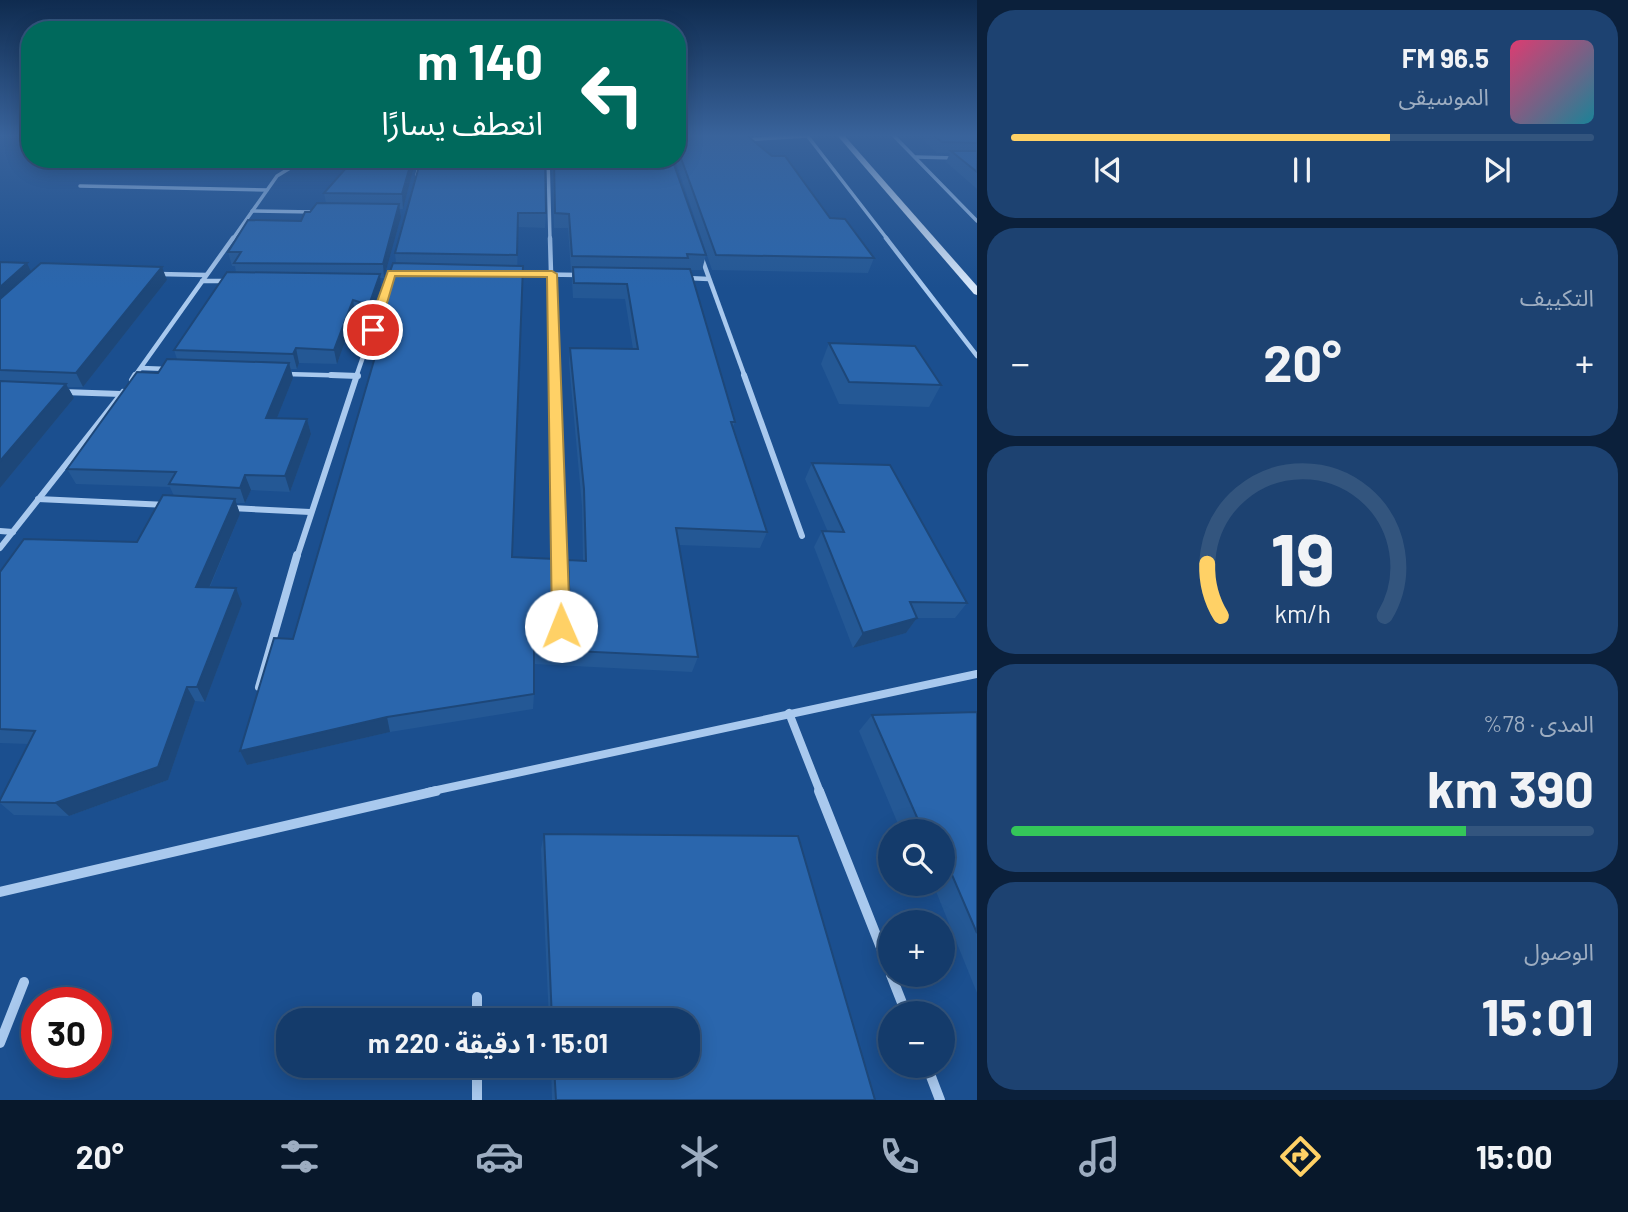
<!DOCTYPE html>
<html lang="ar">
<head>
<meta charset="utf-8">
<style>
	:root { --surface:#143b6b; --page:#1d4271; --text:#f1f3f6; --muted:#9dadc1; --line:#33557e; --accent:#ffd166 }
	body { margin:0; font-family:Barlow,"Noto Sans Arabic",sans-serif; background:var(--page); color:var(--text); direction:rtl; height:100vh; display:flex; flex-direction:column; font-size:26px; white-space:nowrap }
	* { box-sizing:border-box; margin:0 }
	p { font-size:23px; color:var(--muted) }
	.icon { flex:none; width:38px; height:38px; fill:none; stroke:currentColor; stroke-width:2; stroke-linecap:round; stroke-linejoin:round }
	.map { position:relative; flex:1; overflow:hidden; direction:ltr }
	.sheet { display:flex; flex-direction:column; gap:10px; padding:10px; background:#0b203b; width:651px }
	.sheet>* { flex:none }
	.hud { position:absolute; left:21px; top:21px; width:665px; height:147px; border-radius:28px; box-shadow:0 4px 18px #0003,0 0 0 2px var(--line); direction:rtl; background:#00695c; color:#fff; overflow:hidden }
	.buttons { position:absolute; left:878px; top:819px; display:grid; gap:14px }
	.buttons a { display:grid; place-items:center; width:77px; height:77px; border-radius:50%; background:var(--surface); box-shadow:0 4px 18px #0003,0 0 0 2px var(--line); font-size:35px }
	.speed { position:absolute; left:21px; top:987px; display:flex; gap:14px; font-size:35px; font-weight:700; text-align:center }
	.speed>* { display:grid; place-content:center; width:91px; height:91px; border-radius:50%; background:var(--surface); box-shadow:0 4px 18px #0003,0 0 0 2px var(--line); line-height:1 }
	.speed .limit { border:10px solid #d22; background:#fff; color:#111 }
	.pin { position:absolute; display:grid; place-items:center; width:60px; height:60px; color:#fff; margin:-30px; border:4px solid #fff; border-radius:50%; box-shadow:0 2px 7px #0007 }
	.me { position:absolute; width:77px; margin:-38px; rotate:359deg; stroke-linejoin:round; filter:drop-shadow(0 0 5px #0008) }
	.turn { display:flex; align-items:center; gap:24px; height:147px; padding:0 28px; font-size:32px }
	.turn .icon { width:91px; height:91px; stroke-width:2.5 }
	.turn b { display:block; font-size:49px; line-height:60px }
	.big { font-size:52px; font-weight:700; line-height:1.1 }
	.sheet .tile { flex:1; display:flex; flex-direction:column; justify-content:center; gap:10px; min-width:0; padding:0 24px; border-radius:28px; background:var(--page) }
	.sheet .dial { align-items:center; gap:0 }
	.dial svg { height:182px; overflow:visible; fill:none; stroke:var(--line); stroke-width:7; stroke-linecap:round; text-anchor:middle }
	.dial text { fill:var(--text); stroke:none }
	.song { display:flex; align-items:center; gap:21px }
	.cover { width:84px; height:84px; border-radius:10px; background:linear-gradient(135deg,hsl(340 70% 55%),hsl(190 70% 35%)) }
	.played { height:7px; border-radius:4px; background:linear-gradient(90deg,var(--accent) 65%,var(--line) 65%) }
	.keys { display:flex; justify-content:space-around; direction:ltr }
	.heat { display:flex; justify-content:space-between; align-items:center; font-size:38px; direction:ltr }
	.charge { height:10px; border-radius:5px; background:linear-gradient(90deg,#34c759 78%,var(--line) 0) }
	.trip { position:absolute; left:276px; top:1008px; width:424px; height:70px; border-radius:28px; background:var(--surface); box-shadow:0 4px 18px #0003,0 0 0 2px var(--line); font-weight:700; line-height:70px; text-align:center; direction:rtl }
	.menu { display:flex; height:112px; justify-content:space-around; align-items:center; background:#08182b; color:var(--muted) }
	.menu .icon { width:49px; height:49px }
	.menu .active { color:var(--accent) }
	.menu b { font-size:32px; color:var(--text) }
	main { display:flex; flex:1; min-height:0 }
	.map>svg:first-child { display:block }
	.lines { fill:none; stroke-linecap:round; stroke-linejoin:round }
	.street-far4 { stroke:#a9c9ee; stroke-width:3.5 }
	.street-far3 { stroke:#a9c9ee; stroke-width:4.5 }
	.street-far2 { stroke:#a9c9ee; stroke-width:6 }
	.street-far1 { stroke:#a9c9ee; stroke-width:8 }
	.street { stroke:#a9c9ee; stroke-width:10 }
	.secondary { fill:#d6e6fa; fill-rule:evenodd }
	.wall { fill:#245895 }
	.shaded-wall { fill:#1d4779 }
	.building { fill:#2a66ad; stroke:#1d4779; stroke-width:2 }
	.route { fill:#ffd166; stroke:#a68842; stroke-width:2 }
</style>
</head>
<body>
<main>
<section class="sheet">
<div class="tile">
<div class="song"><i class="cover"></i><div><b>96.5 FM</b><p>الموسيقى</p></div></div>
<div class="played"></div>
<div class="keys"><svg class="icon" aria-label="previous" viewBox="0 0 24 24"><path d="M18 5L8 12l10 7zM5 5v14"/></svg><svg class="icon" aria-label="pause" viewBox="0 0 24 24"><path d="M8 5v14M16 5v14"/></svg><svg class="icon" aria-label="next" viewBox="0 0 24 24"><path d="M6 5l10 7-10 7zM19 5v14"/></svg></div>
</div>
<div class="tile"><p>التكييف</p>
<div class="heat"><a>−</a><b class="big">20°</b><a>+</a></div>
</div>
<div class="tile dial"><svg viewBox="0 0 100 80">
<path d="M14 69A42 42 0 1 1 86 69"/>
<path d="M14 69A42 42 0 0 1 8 46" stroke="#ffd166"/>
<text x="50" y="56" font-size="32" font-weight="700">19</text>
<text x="50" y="72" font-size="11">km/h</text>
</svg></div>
<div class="tile"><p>المدى · 78%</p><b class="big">390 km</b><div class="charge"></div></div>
<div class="tile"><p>الوصول</p><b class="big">15:01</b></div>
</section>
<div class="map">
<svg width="977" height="1100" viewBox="0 0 977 1100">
	<rect width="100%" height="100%" fill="#1b4f8f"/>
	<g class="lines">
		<g class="street-far4">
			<polyline points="806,134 888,240"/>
			<polyline points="892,134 977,221"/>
			<polyline points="744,140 807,136"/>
			<polyline points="916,157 955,158"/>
			<polyline points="548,159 550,240"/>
			<polyline points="296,166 358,163"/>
			<polyline points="417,175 421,159"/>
			<polyline points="80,186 267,190"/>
			<polyline points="252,211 314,212"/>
			<polyline points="232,240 277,176 305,159"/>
		</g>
		<g class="street-far3">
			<polyline points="550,238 554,377"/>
			<polyline points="886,238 977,356"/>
			<polyline points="701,256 745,377"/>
			<polyline points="158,274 206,275"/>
			<polyline points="514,274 579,275"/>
			<polyline points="686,278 709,279"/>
			<polyline points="202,281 230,281"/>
			<polyline points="141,368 168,369"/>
			<polyline points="285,374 358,376"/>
			<polyline points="134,377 233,238"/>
			<polyline points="356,377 381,305"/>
		</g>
		<g class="street-far2">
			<polyline points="331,375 358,376"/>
			<polyline points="554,375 559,557"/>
			<polyline points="744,375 802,536"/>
			<polyline points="132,380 135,375"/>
			<polyline points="63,392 121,394"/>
			<polyline points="38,499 167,505"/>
			<polyline points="231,508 310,512"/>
			<polyline points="0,531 13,532"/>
			<polyline points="0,548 123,392"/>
			<polyline points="297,557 357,375"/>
		</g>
		<g class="street-far1">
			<polyline points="559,555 561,620"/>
			<polyline points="259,687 297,555"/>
			<polyline points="789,713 820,792"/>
			<polyline points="428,792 977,674"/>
		</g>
		<g class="street">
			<polyline points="819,791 891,973"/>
			<polyline points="0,892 436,791"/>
			<polyline points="891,975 906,1013"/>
			<polyline points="477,997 477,1020"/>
			<polyline points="0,1043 24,982"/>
			<polyline points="477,1066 477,1100"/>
			<polyline points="927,1066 940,1100"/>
		</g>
		<polygon class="secondary" points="836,134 843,134 977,286 977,295 974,294"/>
	</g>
	<g class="wall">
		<polygon points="677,134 745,134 830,218 874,258 868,273 712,270 675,159 677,159"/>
		<polygon points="917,134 977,134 977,189 946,162 950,153 937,153"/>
		<polygon points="416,159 403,209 400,209 401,217 384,278 380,278 381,288 371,319 355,314 337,364 299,363 297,369 291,369 293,378 277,418 307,419 311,434 290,492 251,490 245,503 236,503 240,514 210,587 242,604 205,702 195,701 168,780 69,816 14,815 0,803 0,800 28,744 0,743 0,572 137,542 174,496 170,487 76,484 67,469 177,359 174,350 236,272 235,266 232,266 228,252 301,221 310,212 326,203 324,193"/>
		<polygon points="421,159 546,213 545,228 518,227 512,557 556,611 564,617 567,613 566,576 568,560 583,561 582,506 569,363 570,348 633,349 625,299 573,298 572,281 572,272 571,272 568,228 554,228 552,159 672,159 706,255 702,270 691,270 735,422 733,427 767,532 760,548 679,545 698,657 692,672 534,664 534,694 533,709 390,732 247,765 240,751 293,639 375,358 374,350 381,322 380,322 378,307 396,263 395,253"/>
		<polygon points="0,262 31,271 167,280 83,387 68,387 74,398 0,488"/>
		<polygon points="829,343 941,385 929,407 839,404 821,364"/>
		<polygon points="812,463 967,603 955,618 917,618 906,633 853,648 814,547 822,531 828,532 805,479"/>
		<polygon points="977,712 977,993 933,884 943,884 943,831 901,831 859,731 872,715"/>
		<polygon points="544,834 875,1100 552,1100 551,1066 688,1066 688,1020 549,1020 541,849"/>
	</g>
	<g class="shaded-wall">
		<polygon points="412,159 416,159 403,209 402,194"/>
		<polygon points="399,204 401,217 384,278 383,264"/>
		<polygon points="27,263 33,276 0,308 0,287"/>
		<polygon points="162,267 167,280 83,387 76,373"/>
		<polygon points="380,274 381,288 371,319 369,305"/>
		<polygon points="353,300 355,314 337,364 334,350"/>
		<polygon points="296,348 299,363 297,369 293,354"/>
		<polygon points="289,363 293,378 271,433 266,418"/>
		<polygon points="66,384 74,398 0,488 0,461"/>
		<polygon points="307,419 311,434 290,492 285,476"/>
		<polygon points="245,475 251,490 245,503 240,488"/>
		<polygon points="235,499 240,514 203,602 196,587"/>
		<polygon points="236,588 242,604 205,702 197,687"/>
		<polygon points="917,618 906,633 853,648 863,633"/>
		<polygon points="187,687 195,701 168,780 69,816 55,803"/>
		<polygon points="387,717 390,732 247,765 240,751"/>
	</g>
	<g class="building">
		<polygon points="695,134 745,134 772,156 785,156 830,218 845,219 874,258 716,255 677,147 677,135"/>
		<polygon points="933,134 977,134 977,143 942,142"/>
		<polygon points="951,151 977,151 977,172"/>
		<polygon points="354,159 412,159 402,194 324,193"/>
		<polygon points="421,159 545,159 546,213 518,213 517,255 395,253"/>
		<polygon points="554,159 672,159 706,255 687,254 688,258 572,256 569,214 555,213"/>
		<polygon points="317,203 399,204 383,264 234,263 241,252 228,252 248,220 301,221 305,212 310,212"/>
		<polygon points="0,262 27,263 0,287"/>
		<polygon points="41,263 162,267 76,373 0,370 0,299"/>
		<polygon points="393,263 523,266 512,557 555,559 556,611 564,617 570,610 568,560 586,561 584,489 570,348 638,349 627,284 574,283 573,267 690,269 735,422 731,422 767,532 676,528 698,657 534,649 534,694 387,717 240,751 274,638 293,639 377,350 374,350 385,309 378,307"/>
		<polygon points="227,272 380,274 369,305 353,300 334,350 296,348 293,354 174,350"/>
		<polygon points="829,343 915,346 941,385 849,382"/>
		<polygon points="167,359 289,363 266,418 307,419 285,476 245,475 240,488 169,484 176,472 67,469 137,372 158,373"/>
		<polygon points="0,381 66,384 0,461"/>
		<polygon points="812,463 890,465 967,603 910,602 917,618 863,633 822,531 844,532"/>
		<polygon points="163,495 235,499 196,587 236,588 197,687 187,687 158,767 55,803 0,802 0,800 35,731 0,729 0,572 24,539 137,542"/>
		<polygon points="977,712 977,933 943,854 943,831 923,831 872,715"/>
		<polygon points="544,834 798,836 875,1100 556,1100 554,1066 688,1066 688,1020 552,1020"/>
	</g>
	<linearGradient id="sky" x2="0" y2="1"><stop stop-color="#0f2b4f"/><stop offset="0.47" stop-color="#39639b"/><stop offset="1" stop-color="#39639b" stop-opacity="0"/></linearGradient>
	<rect width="977" height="288" fill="url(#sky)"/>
	<polygon class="route" points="388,271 552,271 557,274 570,626 567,631 555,631 552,626 547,277 395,276 379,330 369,332 367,330"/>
</svg>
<div class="buttons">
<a><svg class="icon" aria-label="search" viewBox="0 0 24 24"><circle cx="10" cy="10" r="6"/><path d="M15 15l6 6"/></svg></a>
<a>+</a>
<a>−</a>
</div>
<div class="speed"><div class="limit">30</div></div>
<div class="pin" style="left:373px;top:330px;background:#d93025"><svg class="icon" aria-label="arrive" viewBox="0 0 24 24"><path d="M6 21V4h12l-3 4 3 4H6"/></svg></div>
<svg class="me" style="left:561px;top:626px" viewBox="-20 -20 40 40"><circle r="19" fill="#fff"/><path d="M0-13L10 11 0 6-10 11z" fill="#ffd166"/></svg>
<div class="trip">15:01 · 1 دقيقة · 220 m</div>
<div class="hud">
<div class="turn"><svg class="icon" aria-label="left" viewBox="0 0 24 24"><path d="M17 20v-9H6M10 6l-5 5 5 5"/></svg><div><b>140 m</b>انعطف يسارًا</div></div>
</div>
</div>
</main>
<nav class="menu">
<b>15:00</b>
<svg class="icon active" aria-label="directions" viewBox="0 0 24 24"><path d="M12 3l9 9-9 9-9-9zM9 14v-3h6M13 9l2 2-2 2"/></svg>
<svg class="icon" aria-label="music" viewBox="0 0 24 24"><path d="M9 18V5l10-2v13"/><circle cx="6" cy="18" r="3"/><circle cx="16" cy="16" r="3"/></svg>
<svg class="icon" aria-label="phone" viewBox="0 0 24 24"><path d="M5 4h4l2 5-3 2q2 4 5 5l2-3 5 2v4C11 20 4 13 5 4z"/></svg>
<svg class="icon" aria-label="climate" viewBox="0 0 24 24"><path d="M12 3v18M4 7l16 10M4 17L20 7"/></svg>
<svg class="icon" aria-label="car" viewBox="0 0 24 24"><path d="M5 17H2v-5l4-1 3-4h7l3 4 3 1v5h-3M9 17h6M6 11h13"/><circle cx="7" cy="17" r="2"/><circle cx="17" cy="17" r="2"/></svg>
<svg class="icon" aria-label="filters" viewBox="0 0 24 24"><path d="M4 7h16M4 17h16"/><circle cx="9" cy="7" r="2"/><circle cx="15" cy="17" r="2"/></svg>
<b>20°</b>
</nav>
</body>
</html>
